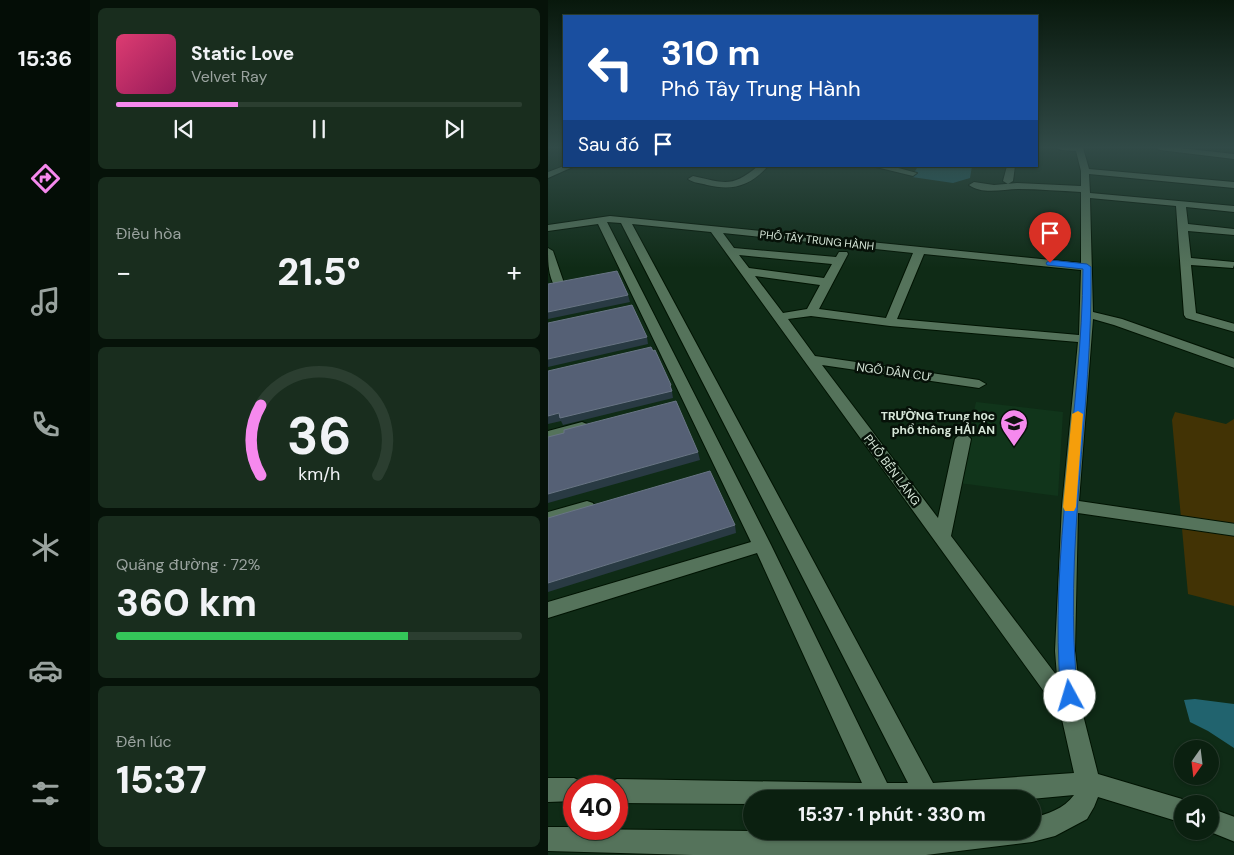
<!DOCTYPE html>
<html lang="vi">
<head>
<meta charset="utf-8">
<style>
	:root { --surface:#0b2010; --page:#192d1e; --text:#f1f3f6; --muted:#9aa39f; --line:#2b3e30; --accent:#f689ee }
	body { margin:0; font-family:"DM Sans",sans-serif; background:var(--page); color:var(--text); height:100vh; display:flex; flex-direction:column; font-size:19px; white-space:nowrap }
	* { box-sizing:border-box; margin:0 }
	p { font-size:16px; color:var(--muted) }
	.icon { flex:none; width:28px; height:28px; fill:none; stroke:currentColor; stroke-width:2; stroke-linecap:round; stroke-linejoin:round }
	.map { position:relative; flex:1; overflow:hidden }
	.sheet { display:flex; flex-direction:column; gap:8px; padding:8px; background:#061209; width:458px }
	.sheet>* { flex:none }
	.banner { position:absolute; left:15px; top:15px; width:475px; height:152px; border-radius:0px; box-shadow:0 1px 4px #0004,0 0 0 1px var(--line); background:#1a4fa0; color:#fff; overflow:hidden }
	.needle { width:32px; rotate:194deg }
	.controls { position:absolute; left:626px; top:740px; display:grid; gap:10px }
	.controls a { display:grid; place-items:center; width:45px; height:45px; border-radius:50%; background:var(--surface); box-shadow:0 1px 4px #0004,0 0 0 1px var(--line); font-size:25px }
	.speed { position:absolute; left:15px; top:775px; display:flex; gap:10px; font-size:25px; font-weight:700; text-align:center }
	.speed>* { display:grid; place-content:center; width:65px; height:65px; border-radius:50%; background:var(--surface); box-shadow:0 1px 4px #0004,0 0 0 1px var(--line); line-height:1 }
	.speed .limit { border:8px solid #d22; background:#fff; color:#111 }
	.pin { position:absolute; display:grid; place-items:center; width:42px; height:42px; color:#fff; margin:-51px -21px; border-radius:50% 50% 50% 0; rotate:-45deg; box-shadow:0 0 5px #0007 }
	.pin .icon { rotate:45deg }
	.me { position:absolute; width:55px; margin:-28px; rotate:354deg; stroke-linejoin:round; filter:drop-shadow(0 0 4px #0008) }
	.turn { display:flex; align-items:center; gap:18px; height:105px; padding:0 15px; font-size:22px }
	.turn .icon { width:65px; height:65px; stroke-width:2.5 }
	.turn b { display:block; font-size:35px; line-height:42px }
	.then { display:flex; align-items:center; height:48px; padding:0 15px; background:#0003; gap:10px; font-size:19px }
	.big { font-size:38px; font-weight:800; line-height:1.1 }
	.sheet .widget { flex:1; display:flex; flex-direction:column; justify-content:center; gap:8px; min-width:0; padding:0 18px; border-radius:8px; background:var(--page) }
	.sheet .dial { align-items:center; gap:0 }
	.dial svg { height:130px; overflow:visible; fill:none; stroke:var(--line); stroke-width:7; stroke-linecap:round; text-anchor:middle }
	.dial text { fill:var(--text); stroke:none }
	.song { display:flex; align-items:center; gap:15px }
	.cover { width:60px; height:60px; border-radius:8px; background:linear-gradient(135deg,hsl(340 70% 55%),hsl(330 70% 35%)) }
	.played { height:5px; border-radius:2px; background:linear-gradient(90deg,var(--accent) 30%,var(--line) 30%) }
	.keys { display:flex; justify-content:space-around; direction:ltr }
	.heat { display:flex; justify-content:space-between; align-items:center; font-size:28px; direction:ltr }
	.charge { height:8px; border-radius:4px; background:linear-gradient(90deg,#34c759 72%,var(--line) 0) }
	.trip { position:absolute; left:195px; top:790px; width:298px; height:50px; border-radius:25px; background:var(--surface); box-shadow:0 1px 4px #0004,0 0 0 1px var(--line); font-weight:800; line-height:50px; text-align:center }
	main { display:flex; flex:1; min-height:0 }
	.menu { display:flex; flex-direction:column; width:90px; justify-content:space-around; align-items:center; background:#040d06; color:var(--muted) }
	.menu .icon { width:35px; height:35px }
	.menu .on { color:var(--accent) }
	.menu b { font-size:22px; color:var(--text) }
	.map>svg:first-child { display:block }
	.built { fill:#11351b }
	.green { fill:#423305 }
	.water { fill:#21636e }
	.lines { fill:none; stroke-linecap:round; stroke-linejoin:round }
	.minor-casing { stroke:#001302; stroke-width:2 }
	.minor { fill:#55735b; fill-rule:evenodd }
	.shaded-wall { fill:#293a43 }
	.building { fill:#556075; stroke:#697585 }
	.route { fill:#1a73e8; stroke:#114b97 }
	.slow { fill:#f59e0b }
	.labels { text-anchor:middle; stroke-width:5; stroke-linejoin:round; paint-order:stroke }
	.far-street-label { font-size:11px; fill:#d7e7d9; stroke:#061108 }
	.street-label { font-size:12px; fill:#d7e7d9; stroke:#061108 }
	.poi-label { font-size:12px; font-weight:bold; fill:#d7e7d9; stroke:#061108; text-anchor:end }
</style>
</head>
<body>
<main>
<nav class="menu">
<b>15:36</b>
<svg class="icon on" aria-label="directions" viewBox="0 0 24 24"><path d="M12 3l9 9-9 9-9-9zM9 14v-3h6M13 9l2 2-2 2"/></svg>
<svg class="icon" aria-label="music" viewBox="0 0 24 24"><path d="M9 18V5l10-2v13"/><circle cx="6" cy="18" r="3"/><circle cx="16" cy="16" r="3"/></svg>
<svg class="icon" aria-label="phone" viewBox="0 0 24 24"><path d="M5 4h4l2 5-3 2q2 4 5 5l2-3 5 2v4C11 20 4 13 5 4z"/></svg>
<svg class="icon" aria-label="climate" viewBox="0 0 24 24"><path d="M12 3v18M4 7l16 10M4 17L20 7"/></svg>
<svg class="icon" aria-label="car" viewBox="0 0 24 24"><path d="M5 17H2v-5l4-1 3-4h7l3 4 3 1v5h-3M9 17h6M6 11h13"/><circle cx="7" cy="17" r="2"/><circle cx="17" cy="17" r="2"/></svg>
<svg class="icon" aria-label="filters" viewBox="0 0 24 24"><path d="M4 7h16M4 17h16"/><circle cx="9" cy="7" r="2"/><circle cx="15" cy="17" r="2"/></svg>
</nav>
<section class="sheet">
<div class="widget">
<div class="song"><i class="cover"></i><div><b>Static Love</b><p>Velvet Ray</p></div></div>
<div class="played"></div>
<div class="keys"><svg class="icon" aria-label="previous" viewBox="0 0 24 24"><path d="M18 5L8 12l10 7zM5 5v14"/></svg><svg class="icon" aria-label="pause" viewBox="0 0 24 24"><path d="M8 5v14M16 5v14"/></svg><svg class="icon" aria-label="next" viewBox="0 0 24 24"><path d="M6 5l10 7-10 7zM19 5v14"/></svg></div>
</div>
<div class="widget"><p>Điều hòa</p>
<div class="heat"><a>−</a><b class="big">21.5°</b><a>+</a></div>
</div>
<div class="widget dial"><svg viewBox="0 0 100 80">
<path d="M14 69A42 42 0 1 1 86 69"/>
<path d="M14 69A42 42 0 0 1 14 26" stroke="#f689ee"/>
<text x="50" y="56" font-size="32" font-weight="700">36</text>
<text x="50" y="72" font-size="11">km/h</text>
</svg></div>
<div class="widget"><p>Quãng đường · 72%</p><b class="big">360 km</b><div class="charge"></div></div>
<div class="widget"><p>Đến lúc</p><b class="big">15:37</b></div>
</section>
<div class="map">
<svg width="687" height="855" viewBox="0 0 687 855">
	<rect width="100%" height="100%" fill="#0f2b16"/>
	<polygon class="built" points="428,402 515,412 510,496 411,483"/>
	<polygon class="green" points="627,412 678,424 686,419 686,606 640,594 624,420"/>
	<g class="water">
		<polygon points="370,166 424,166 422,178 405,183 364,177"/>
		<polygon points="647,699 686,704 686,748 660,731 642,722 636,700"/>
	</g>
	<g class="lines">
		<g class="minor-casing">
			<g id="minor">
				<path d="M509,148H535L541,169L687,182V188L541,174L542,193L687,206V212L638,207L640,224L687,229V235L640,231L643,258L687,262L685,268L643,265L648,313L687,324V332L638,318L636,315L628,206L542,198L545,312L574,319L687,359V368L566,325L545,319L531,501L687,524V536L530,513L527,651L534,711L550,774L644,802L635,804V823L550,797L546,807L539,819L507,836L484,842L378,855H145L0,851V827H26V829L204,831H484V818C499,814 516,809 526,795L483,799H204V804L69,803V786H59L61,783L69,779L314,783L209,553L0,618V602L203,542L50,224L0,231V225L62,216L533,263V192C512,191 491,189 471,189C456,189 434,195 421,185L426,182L446,185L469,183L533,186V171L528,151L513,150ZM59,222L73,223L360,783H339L223,545ZM84,224L163,232L513,715L526,773L385,783ZM175,233L365,253L338,318L271,309L300,254L299,252H291L288,257L186,248ZM376,254L533,270L531,335L349,319ZM191,255L284,264L276,278L201,268ZM207,276L272,285L259,309L235,313ZM263,316L342,326L530,342L514,506L507,651L509,676L403,536L423,439L420,436H410L407,439L390,518L274,365L431,388L438,384L431,380L267,356L240,319Z"/>
				<polygon points="608,148 632,148 687,154 687,159 612,150"/>
				<polygon points="16,166 27,166 0,178 0,172"/>
				<path d="M210,166H220C202,186 185,191 159,185C153,183 145,183 140,179L145,176C177,183 184,188 210,166Z"/>
				<polygon points="324,166 343,166 369,173 365,176"/>
				<polygon points="459,166 467,166 465,181 460,184 455,181"/>
				<path d="M0,248L5,251L16,283L14,285H6C0,274 0,261 0,248Z"/>
				<polygon points="34,422 39,424 41,427 39,430 0,441 0,431"/>
				<polygon points="39,501 45,503 47,507 45,511 0,524 0,512"/>
				<polygon points="0,778 26,778 34,782 36,786 26,786 26,801 0,802"/>
				<polygon points="662,808 687,817 687,842 660,831 662,831"/>
			</g>
		</g>
		<use href="#minor" class="minor"/>
	</g>
	<g class="shaded-wall">
		<polygon points="80,295 82,302 0,319 0,312"/>
		<polygon points="99,337 100,344 0,367 0,359"/>
		<polygon points="123,385 125,398 15,425 13,421 0,424 0,416"/>
		<polygon points="150,452 152,460 0,503 0,494"/>
		<polygon points="187,525 188,533 0,592 0,583"/>
	</g>
	<g class="building">
		<polygon points="69,271 80,295 0,312 0,284"/>
		<polygon points="84,305 99,337 0,359 0,323"/>
		<polygon points="103,347 105,351 107,350 123,385 122,386 124,391 12,418 11,413 0,416 0,371"/>
		<polygon points="128,401 150,452 0,494 0,437 16,433 16,430"/>
		<polygon points="162,471 187,525 0,583 0,518"/>
	</g>
	<linearGradient id="sky" x2="0" y2="1"><stop stop-color="#08180c"/><stop offset="0.55" stop-color="#314a47"/><stop offset="1" stop-color="#314a47" stop-opacity="0"/></linearGradient>
	<rect width="687" height="268" fill="url(#sky)"/>
	<path class="route" d="M502,260L539,264L543,267C545,410 514,553 530,696L527,701L522,703L516,701L513,696C500,553 534,411 535,269L499,265L498,263Z"/>
	<polygon class="slow" points="530,411 535,414 528,507 526,511 517,511 515,507 524,414"/>
	<defs>
		<g id="school-pin" transform="scale(1.4375)"><path d="M0 17L-7.5 6A9.5 9.5 0 1 1 7.5 6Z" fill="#f689ee" stroke="#061108"/><path d="M0-5L7-2L0 1L-7-2ZM-4 1L0 2.5L4 1V4Q0 6-4 4Z" fill="#111"/></g>
	</defs>
	<g fill-rule="evenodd">
		<use href="#school-pin" x="466" y="423"/>
	</g>
	<g class="labels">
		<g class="far-street-label">
			<text transform="translate(269 240) rotate(6)" y="4">PHỐ TÂY TRUNG HÀNH</text>
		</g>
		<g class="street-label">
			<text transform="translate(346 372) rotate(8)" y="4">NGÕ DÂN CƯ</text>
			<text transform="translate(344 470) rotate(53)" y="4">PHỐ BẾN LÁNG</text>
		</g>
		<g class="poi-label">
			<text x="447" y="420">TRƯỜNG Trung học<tspan x="447" dy="14">phổ thông HẢI AN</tspan></text>
		</g>
	</g>
</svg>
<div class="controls">
<a><svg class="needle" viewBox="-14 -14 28 28"><path d="M0-13l5 13h-10z" fill="#e53935"/><path d="M0 13l5-13h-10z" fill="#9aa39f"/></svg></a>
<a><svg class="icon" aria-label="sound" viewBox="0 0 24 24"><path d="M4 9h4l5-4v14l-5-4H4zM17 9q2 3 0 6"/></svg></a>
</div>
<div class="speed"><div class="limit">40</div></div>
<div class="pin" style="left:502px;top:263px;background:#d93025"><svg class="icon" aria-label="arrive" viewBox="0 0 24 24"><path d="M6 21V4h12l-3 4 3 4H6"/></svg></div>
<svg class="me" style="left:522px;top:696px" viewBox="-20 -20 40 40"><circle r="19" fill="#fff"/><path d="M0-13L10 11 0 6-10 11z" fill="#1a73e8"/></svg>
<div class="trip">15:37 · 1 phút · 330 m</div>
<div class="banner">
<div class="turn"><svg class="icon" aria-label="left" viewBox="0 0 24 24"><path d="M17 20v-9H6M10 6l-5 5 5 5"/></svg><div><b>310 m</b>Phố Tây Trung Hành</div></div>
<div class="then">Sau đó<svg class="icon" aria-label="arrive" viewBox="0 0 24 24"><path d="M6 21V4h12l-3 4 3 4H6"/></svg></div>
</div>
</div>
</main>
</body>
</html>
